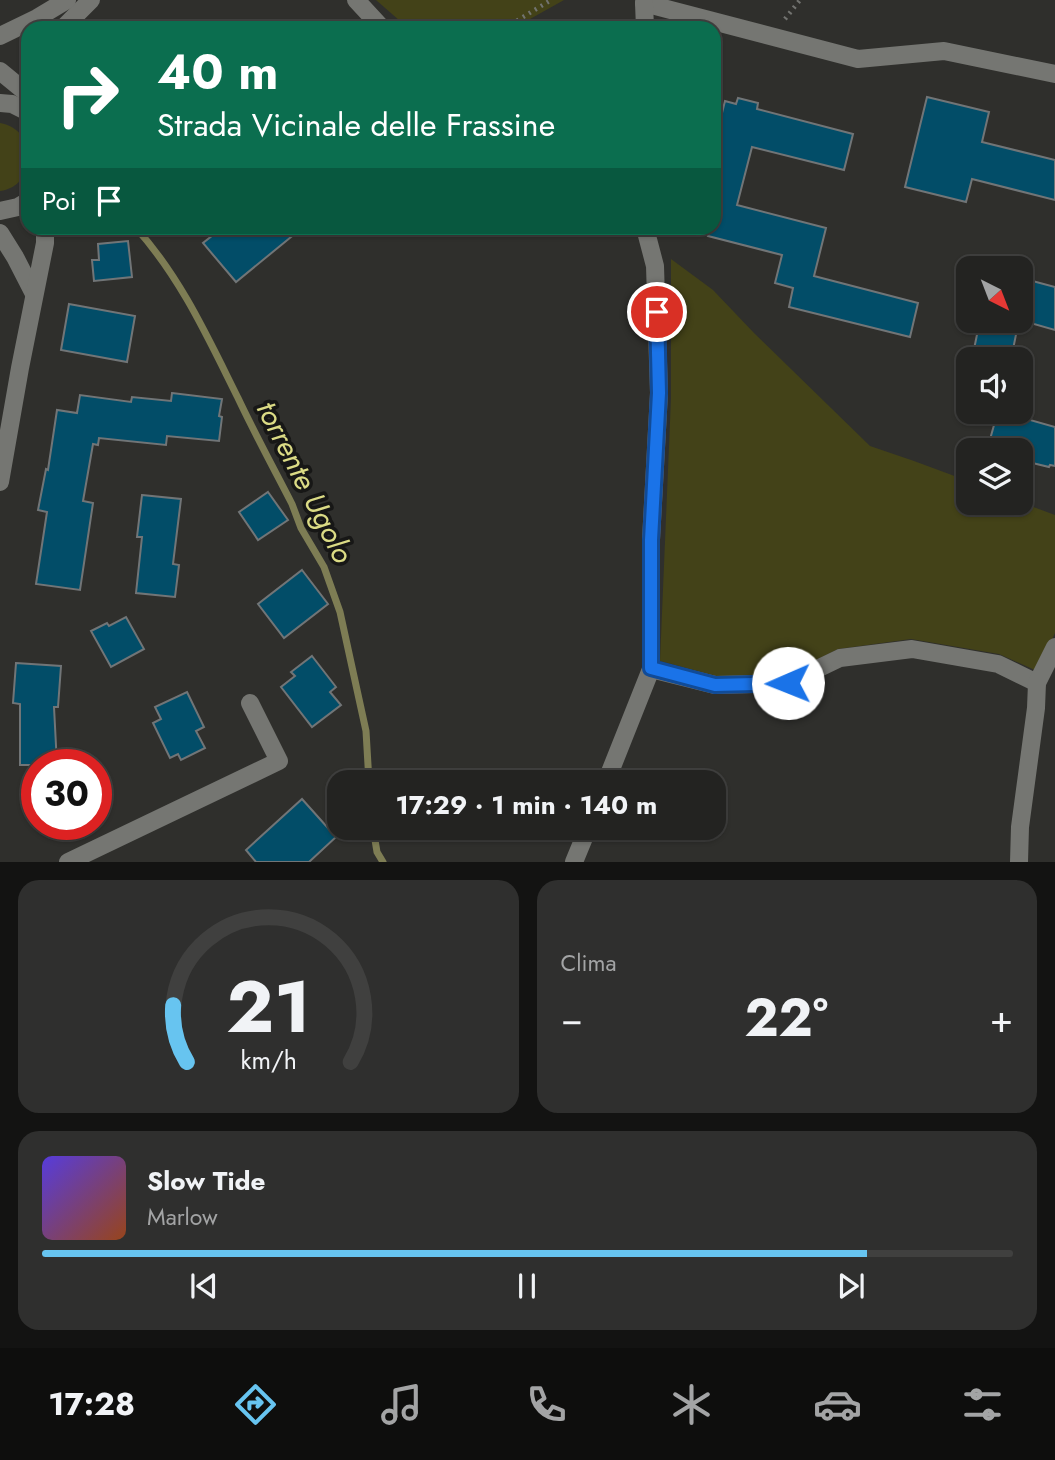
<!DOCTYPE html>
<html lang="it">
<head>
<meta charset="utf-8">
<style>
	:root { --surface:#232321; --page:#2f2f2e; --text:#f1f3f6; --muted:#a3a4a5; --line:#40403f; --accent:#67c4f0 }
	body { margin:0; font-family:Jost,sans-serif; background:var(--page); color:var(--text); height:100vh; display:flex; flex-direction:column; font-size:26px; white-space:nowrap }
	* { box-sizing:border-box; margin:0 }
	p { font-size:23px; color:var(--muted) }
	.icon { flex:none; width:38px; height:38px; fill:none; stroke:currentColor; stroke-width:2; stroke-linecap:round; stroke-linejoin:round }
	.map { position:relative; height:862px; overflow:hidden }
	.panel { display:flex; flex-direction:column; gap:18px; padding:18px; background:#131312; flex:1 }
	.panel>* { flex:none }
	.top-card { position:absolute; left:21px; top:21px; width:700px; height:214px; border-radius:21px; box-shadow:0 2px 5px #0004,0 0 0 2px var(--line); background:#0b6e4f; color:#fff; overflow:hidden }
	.needle { width:46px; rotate:138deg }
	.fabs { position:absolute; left:956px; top:256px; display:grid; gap:14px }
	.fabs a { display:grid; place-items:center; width:77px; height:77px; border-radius:14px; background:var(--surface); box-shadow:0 2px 5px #0004,0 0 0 2px var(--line); font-size:35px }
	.speed { position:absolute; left:21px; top:749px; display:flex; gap:14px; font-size:35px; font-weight:700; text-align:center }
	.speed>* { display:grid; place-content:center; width:91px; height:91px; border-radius:50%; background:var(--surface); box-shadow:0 2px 5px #0004,0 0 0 2px var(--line); line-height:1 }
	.speed .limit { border:10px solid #d22; background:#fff; color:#111 }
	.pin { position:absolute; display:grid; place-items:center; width:60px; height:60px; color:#fff; margin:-30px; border:4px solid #fff; border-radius:50%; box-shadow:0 2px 7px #0007 }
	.me { position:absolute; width:77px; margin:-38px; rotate:269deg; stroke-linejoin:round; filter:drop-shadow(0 0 5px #0008) }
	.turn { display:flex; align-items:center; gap:24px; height:147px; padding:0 21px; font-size:32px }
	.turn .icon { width:91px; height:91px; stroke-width:2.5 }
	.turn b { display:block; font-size:49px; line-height:60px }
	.then { display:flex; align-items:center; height:66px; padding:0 21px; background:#0003; gap:14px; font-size:26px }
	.big { font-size:52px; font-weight:700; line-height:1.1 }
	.panel .widget { flex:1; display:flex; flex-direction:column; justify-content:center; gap:10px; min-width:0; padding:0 24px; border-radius:21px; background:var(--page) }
	.panel .dial { align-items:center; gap:0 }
	.dial svg { height:182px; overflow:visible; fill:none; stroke:var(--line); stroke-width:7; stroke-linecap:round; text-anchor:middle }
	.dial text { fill:var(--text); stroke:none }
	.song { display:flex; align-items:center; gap:21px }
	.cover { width:84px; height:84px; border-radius:10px; background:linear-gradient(135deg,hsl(250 70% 55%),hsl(20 70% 35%)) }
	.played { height:7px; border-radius:4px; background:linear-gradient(90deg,var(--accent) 85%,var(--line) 85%) }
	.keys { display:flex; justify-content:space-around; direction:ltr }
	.heat { display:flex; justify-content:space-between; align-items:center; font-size:38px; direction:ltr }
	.panel .tiles { flex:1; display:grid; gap:18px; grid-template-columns:1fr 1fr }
	.widget:last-child { grid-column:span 2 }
	.trip { position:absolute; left:327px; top:770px; width:399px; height:70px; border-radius:21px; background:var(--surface); box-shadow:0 2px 5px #0004,0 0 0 2px var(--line); font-weight:700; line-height:70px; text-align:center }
	.tabs { display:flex; height:112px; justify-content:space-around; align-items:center; background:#0e0e0d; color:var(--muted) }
	.tabs .icon { width:49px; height:49px }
	.tabs .on { color:var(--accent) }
	.tabs b { font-size:32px; color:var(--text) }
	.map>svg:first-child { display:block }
	.green { fill:#434218 }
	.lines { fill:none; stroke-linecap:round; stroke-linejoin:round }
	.stream { stroke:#7e7d54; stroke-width:7 }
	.building { fill:#024d68; stroke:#717577; stroke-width:2 }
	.path { stroke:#727370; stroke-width:4.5; stroke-dasharray:2 5; stroke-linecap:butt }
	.street { stroke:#757672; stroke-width:18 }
	.secondary { stroke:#757672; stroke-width:18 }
	.route-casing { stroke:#114b97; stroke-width:18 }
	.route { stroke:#1a73e8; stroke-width:12 }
	.labels { text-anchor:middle; stroke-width:7; stroke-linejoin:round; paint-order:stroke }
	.water-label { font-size:30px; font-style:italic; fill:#dbdb85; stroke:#171716 }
</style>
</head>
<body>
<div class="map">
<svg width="1055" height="862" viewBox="0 0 1055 862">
	<rect width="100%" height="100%" fill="#2f2f2c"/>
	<g class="green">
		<polygon points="376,0 564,0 514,28 408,28"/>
		<path d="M0,123C38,129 38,186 0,191Z"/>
		<polygon points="671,259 713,290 754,333 870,446 914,461 968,481 968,502 1020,502 1055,515 1055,633 1037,671 999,654 911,639 838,649 784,676 716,676 660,661 671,398"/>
	</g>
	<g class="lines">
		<g class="stream">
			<path d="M136,228C181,278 208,338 238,398C255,434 274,469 292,504L301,528L324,567L340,612L366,731L369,782"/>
			<polyline points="373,828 377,852 383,862"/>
		</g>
	</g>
	<g class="building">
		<polygon points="927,97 989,112 982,142 1055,160 1055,200 972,179 966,202 905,187"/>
		<polygon points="738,98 758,103 757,109 853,134 844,170 752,147 737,205 826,228 814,276 918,303 910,337 789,307 793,288 775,283 782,255 708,236 711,228 714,228 714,145 725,101 736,104"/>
		<polygon points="222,228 302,228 236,282 203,243"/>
		<polygon points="128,241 132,277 94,281 92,260 99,260 98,244"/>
		<polygon points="1025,279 1055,287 1055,330 1020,320 1020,297"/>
		<polygon points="69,304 135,316 127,362 61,350"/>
		<polygon points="980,320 1019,320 1011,359 972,359"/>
		<polygon points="172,393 222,399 219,416 222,417 219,441 167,436 166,445 99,438 98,445 93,444 83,501 93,503 80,590 36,584 47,512 38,510 46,469 48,470 57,410 77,413 80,395 131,402 132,397 171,401"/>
		<polygon points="998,411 1055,427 1055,466 1050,465 1049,467 1020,460 1020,450 987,450"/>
		<polygon points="268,492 288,520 258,540 239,512"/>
		<polygon points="142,495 181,499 173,564 179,565 175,597 136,593 142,537 137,537"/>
		<polygon points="302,570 328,604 284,638 258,604"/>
		<polygon points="126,617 144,649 111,667 91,631 107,623 109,626"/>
		<polygon points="312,656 336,687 330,692 341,705 312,727 281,687 295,676 291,672"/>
		<polygon points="16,663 61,666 58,707 54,707 57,765 20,765 20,704 13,703"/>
		<polygon points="187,692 204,727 196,731 205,748 181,760 178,754 170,758 153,723 161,719 155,707"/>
		<polygon points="302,799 336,837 309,862 256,862 246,850"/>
	</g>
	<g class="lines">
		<g class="path">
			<polyline points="785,19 800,0"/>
			<polyline points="505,28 551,0"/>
		</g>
		<g class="street">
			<polyline points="356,0 382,28"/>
			<polyline points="645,0 644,3 858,59 944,51 1055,74"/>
			<polyline points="644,3 645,28"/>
			<polyline points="63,28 91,0"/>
			<polyline points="0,71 28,94"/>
			<polyline points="0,103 12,104 28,112"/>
			<polyline points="0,211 18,207 28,201"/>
			<polyline points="0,233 15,257 34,294"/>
			<polyline points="0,482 20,368 45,243 45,228"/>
			<polyline points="651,669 715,685 788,683 840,658 912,649 998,664 1037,683"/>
			<polyline points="606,782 651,669 651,540 659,393 655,266 645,228"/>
			<polyline points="68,862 279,761 250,703"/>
			<polyline points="574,862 588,828"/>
			<polyline points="1019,862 1020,827 1036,708 1037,683 1055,647"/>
		</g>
		<polyline class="secondary" points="0,36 37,18 67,0"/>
	</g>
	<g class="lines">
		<g class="route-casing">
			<polyline id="route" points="657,312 659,393 651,540 651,668 715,685 788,683"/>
		</g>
		<use href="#route" class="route"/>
	</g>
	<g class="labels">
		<g class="water-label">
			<text transform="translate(305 482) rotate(63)" y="10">torrente Ugolo</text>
		</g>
	</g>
</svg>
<div class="fabs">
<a><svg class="needle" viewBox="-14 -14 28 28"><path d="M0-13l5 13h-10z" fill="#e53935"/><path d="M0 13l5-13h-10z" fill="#a3a4a5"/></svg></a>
<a><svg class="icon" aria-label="sound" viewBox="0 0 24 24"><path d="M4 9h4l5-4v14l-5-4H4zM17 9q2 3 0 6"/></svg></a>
<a><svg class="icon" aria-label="layers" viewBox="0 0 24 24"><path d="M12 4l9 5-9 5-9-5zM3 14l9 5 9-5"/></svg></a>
</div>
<div class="speed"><div class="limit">30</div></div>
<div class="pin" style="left:657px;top:312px;background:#d93025"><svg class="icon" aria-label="arrive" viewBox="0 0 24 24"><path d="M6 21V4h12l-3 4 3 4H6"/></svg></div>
<svg class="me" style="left:788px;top:683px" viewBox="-20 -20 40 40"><circle r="19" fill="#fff"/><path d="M0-13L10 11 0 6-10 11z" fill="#1a73e8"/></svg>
<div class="trip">17:29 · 1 min · 140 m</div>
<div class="top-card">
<div class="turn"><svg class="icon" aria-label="right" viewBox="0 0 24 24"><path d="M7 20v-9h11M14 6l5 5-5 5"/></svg><div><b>40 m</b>Strada Vicinale delle Frassine</div></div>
<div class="then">Poi<svg class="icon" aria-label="arrive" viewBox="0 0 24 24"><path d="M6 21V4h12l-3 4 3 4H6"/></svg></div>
</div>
</div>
<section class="panel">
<div class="tiles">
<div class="widget dial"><svg viewBox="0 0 100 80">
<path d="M14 69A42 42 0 1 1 86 69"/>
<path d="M14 69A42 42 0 0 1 8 44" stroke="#67c4f0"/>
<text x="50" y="56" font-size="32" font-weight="700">21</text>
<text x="50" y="72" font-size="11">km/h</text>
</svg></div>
<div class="widget"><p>Clima</p>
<div class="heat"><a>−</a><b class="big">22°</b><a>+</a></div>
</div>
<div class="widget">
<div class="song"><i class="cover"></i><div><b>Slow Tide</b><p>Marlow</p></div></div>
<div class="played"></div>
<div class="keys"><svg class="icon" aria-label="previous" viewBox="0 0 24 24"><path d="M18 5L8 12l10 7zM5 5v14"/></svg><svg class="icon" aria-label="pause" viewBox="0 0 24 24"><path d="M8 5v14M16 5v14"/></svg><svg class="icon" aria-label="next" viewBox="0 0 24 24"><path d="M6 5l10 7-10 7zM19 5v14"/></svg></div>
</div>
</div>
</section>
<nav class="tabs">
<b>17:28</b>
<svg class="icon on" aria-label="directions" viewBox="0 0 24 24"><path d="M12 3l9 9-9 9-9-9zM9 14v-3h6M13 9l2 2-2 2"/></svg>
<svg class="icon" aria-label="music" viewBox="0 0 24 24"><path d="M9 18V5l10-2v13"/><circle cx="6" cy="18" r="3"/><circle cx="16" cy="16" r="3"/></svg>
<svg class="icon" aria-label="phone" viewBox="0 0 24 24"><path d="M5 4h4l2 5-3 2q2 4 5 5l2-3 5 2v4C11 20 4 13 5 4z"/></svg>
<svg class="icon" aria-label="climate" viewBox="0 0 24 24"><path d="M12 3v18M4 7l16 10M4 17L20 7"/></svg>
<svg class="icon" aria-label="car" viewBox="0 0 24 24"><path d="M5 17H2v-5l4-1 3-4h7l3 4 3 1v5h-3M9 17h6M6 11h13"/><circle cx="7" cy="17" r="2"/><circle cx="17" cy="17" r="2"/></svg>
<svg class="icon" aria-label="filters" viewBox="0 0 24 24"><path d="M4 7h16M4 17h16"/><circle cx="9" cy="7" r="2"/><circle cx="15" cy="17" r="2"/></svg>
</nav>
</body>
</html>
